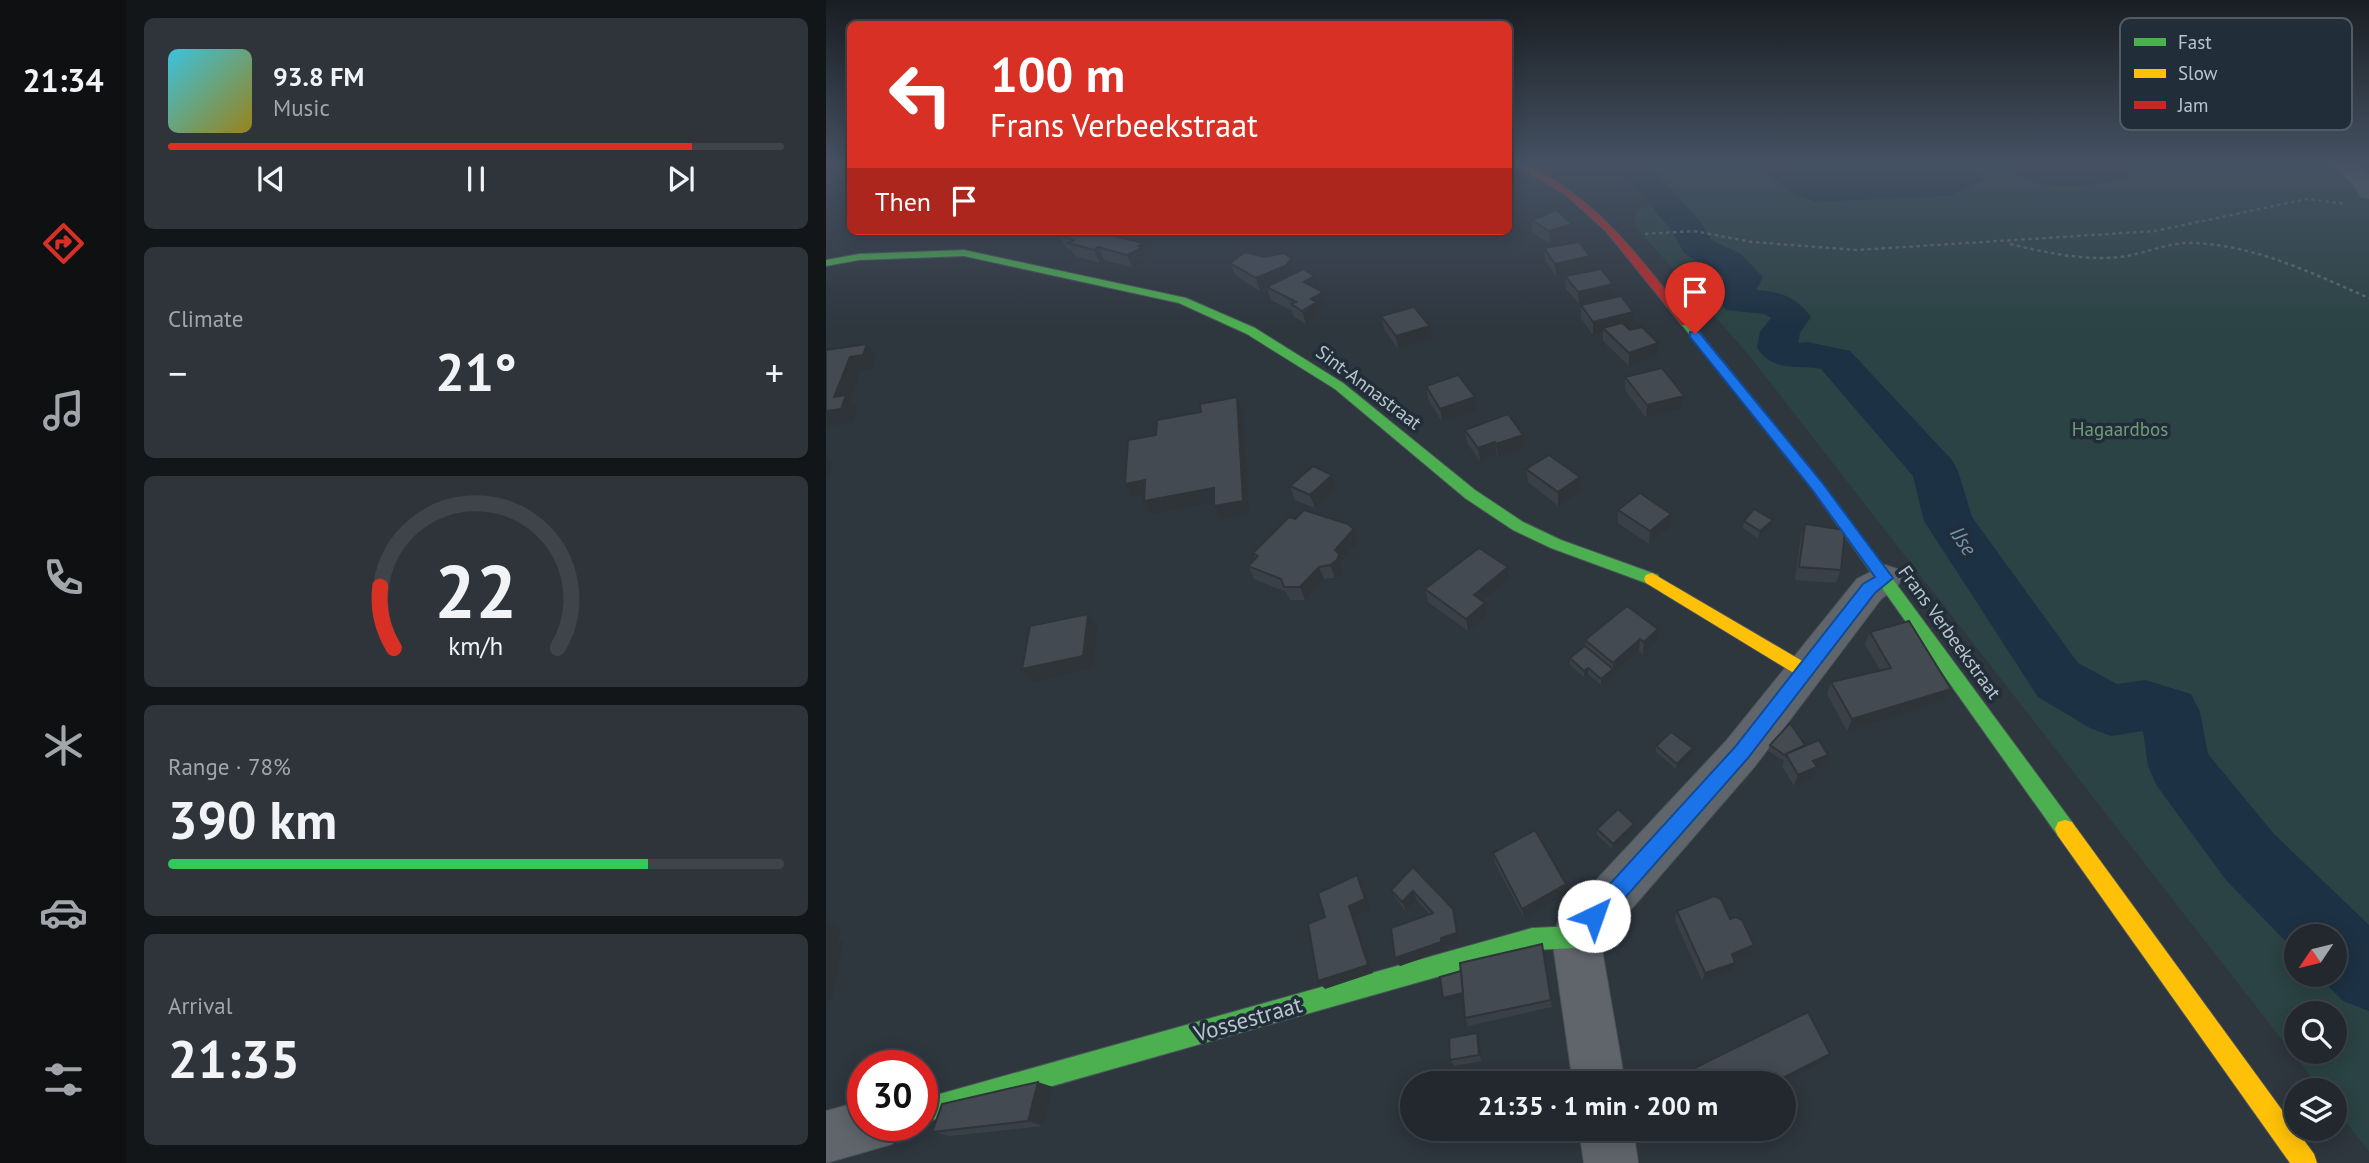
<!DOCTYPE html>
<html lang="en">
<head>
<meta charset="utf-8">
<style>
	:root { --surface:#22282e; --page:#2e343a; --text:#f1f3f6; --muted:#a2a6aa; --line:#3f444a; --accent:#d93025 }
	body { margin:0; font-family:"PT Sans",sans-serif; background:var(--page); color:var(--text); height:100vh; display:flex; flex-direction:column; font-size:26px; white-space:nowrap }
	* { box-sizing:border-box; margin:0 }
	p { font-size:23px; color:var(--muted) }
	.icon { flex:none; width:38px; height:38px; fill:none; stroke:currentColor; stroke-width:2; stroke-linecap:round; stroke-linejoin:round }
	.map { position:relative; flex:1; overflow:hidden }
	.details { display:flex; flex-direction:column; gap:18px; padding:18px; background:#131619; width:700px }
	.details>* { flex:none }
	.guide { position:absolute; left:21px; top:21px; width:665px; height:214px; border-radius:10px; box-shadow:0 4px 18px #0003,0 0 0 2px var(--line); background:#d93025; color:#fff; overflow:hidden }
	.needle { width:46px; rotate:235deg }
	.tools { position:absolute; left:1458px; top:924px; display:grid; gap:14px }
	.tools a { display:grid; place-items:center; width:63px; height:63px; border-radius:50%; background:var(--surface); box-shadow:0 4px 18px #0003,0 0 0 2px var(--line); font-size:35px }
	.speed { position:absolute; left:21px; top:1050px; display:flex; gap:14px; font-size:35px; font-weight:700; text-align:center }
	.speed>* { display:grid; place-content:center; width:91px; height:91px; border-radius:50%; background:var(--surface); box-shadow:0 4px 18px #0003,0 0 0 2px var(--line); line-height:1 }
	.speed .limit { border:10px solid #d22; background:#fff; color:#111 }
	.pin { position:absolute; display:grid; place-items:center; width:60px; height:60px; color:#fff; margin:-72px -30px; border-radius:50% 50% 50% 0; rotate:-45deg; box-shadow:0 0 7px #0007 }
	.pin .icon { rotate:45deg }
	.me { position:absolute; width:77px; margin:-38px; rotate:42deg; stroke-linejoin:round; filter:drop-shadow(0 0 5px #0008) }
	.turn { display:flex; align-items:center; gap:24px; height:147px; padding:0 28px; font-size:32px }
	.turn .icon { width:91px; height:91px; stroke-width:2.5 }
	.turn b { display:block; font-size:49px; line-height:60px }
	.then { display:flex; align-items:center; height:66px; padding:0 28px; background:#0003; gap:14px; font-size:26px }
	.big { font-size:52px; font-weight:700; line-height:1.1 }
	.details .tile { flex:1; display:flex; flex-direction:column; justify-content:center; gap:10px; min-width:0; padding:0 24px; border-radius:10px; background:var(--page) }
	.details .dial { align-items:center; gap:0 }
	.dial svg { height:182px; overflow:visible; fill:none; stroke:var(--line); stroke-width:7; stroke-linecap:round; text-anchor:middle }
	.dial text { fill:var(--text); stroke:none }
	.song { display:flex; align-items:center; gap:21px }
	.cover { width:84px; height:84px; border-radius:10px; background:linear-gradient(135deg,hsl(190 70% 55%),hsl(50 70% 35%)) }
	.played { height:7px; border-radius:4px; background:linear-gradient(90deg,var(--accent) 85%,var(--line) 85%) }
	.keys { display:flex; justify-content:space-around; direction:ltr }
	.heat { display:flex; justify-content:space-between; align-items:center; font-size:38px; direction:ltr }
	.charge { height:10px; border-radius:5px; background:linear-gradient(90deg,#34c759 78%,var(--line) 0) }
	.trip { position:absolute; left:574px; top:1071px; width:396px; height:70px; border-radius:35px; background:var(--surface); box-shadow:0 4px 18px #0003,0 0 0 2px var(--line); font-weight:700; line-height:70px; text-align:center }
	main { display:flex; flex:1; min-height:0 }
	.tab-bar { display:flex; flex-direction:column; width:126px; justify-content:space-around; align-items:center; background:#0e1012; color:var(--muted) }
	.tab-bar .icon { width:49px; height:49px }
	.tab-bar .active { color:var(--accent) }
	.tab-bar b { font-size:32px; color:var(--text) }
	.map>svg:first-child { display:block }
	.green { fill:#2b4344; fill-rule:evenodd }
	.water { fill:#1c3143 }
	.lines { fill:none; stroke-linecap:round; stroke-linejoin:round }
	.river { fill:#1c3143; fill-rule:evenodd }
	.street-casing { stroke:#4c535a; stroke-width:2 }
	.fast-casing { stroke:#4c535a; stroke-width:2 }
	.slow-casing { stroke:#4c535a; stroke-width:2 }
	.jam-casing { stroke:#4c535a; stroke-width:2 }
	.path { stroke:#61686c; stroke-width:2.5; stroke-dasharray:3.5 3.5; stroke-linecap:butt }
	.street { fill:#5f656b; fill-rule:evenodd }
	.fast { fill:#4caf50; fill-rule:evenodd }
	.slow { fill:#ffc107; fill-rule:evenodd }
	.jam { fill:#c62828; fill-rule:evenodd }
	.wall { fill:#3a4047 }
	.shaded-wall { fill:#2f3439 }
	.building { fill:#434a52; stroke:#2f3439; stroke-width:2 }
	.route { fill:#1a73e8; stroke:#114b97; stroke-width:2 }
	.labels { text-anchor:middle; stroke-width:7; stroke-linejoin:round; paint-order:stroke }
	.street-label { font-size:19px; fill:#bac4cd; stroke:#212e39 }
	.park-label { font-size:19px; fill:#719e76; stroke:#212e39 }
	.water-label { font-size:21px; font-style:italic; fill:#7392ac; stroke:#212e39 }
	.near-street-label { font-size:23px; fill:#bac4cd; stroke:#212e39 }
	.key { fill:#212e39; stroke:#4f5b65; stroke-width:2 }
	.key-label { font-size:19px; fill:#bac4cd }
</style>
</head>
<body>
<main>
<nav class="tab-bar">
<b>21:34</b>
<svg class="icon active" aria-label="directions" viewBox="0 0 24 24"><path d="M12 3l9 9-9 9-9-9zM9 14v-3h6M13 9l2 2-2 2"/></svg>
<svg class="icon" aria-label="music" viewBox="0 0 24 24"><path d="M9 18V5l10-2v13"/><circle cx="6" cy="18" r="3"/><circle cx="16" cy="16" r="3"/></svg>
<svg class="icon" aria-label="phone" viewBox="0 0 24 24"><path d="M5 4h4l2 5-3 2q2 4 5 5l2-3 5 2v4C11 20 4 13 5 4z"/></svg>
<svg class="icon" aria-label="climate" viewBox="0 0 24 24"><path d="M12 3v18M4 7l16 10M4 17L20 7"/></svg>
<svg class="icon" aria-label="car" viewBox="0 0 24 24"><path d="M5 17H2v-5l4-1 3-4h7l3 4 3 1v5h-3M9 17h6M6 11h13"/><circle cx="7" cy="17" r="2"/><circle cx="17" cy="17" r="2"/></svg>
<svg class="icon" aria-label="filters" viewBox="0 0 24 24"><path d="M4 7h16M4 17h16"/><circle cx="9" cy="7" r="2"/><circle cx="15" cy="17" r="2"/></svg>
</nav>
<section class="details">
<div class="tile">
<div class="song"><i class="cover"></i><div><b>93.8 FM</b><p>Music</p></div></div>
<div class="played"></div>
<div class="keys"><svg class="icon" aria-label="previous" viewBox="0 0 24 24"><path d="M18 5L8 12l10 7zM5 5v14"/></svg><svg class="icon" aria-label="pause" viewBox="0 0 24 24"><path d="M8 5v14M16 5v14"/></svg><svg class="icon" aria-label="next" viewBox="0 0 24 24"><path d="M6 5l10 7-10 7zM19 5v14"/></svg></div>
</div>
<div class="tile"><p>Climate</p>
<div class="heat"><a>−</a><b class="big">21°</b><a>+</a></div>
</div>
<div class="tile dial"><svg viewBox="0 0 100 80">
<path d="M14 69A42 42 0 1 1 86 69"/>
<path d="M14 69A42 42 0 0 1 8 42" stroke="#d93025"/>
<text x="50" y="56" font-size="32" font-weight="700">22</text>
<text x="50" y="72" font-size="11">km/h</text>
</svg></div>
<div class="tile"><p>Range · 78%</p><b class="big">390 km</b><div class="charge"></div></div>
<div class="tile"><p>Arrival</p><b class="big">21:35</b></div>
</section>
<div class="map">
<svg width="1543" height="1163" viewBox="0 0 1543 1163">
	<rect width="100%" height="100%" fill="#2e363e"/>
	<path class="green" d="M805,164H930L935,170L1158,180L1142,164H1178L1195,178H1303L1302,164H1543V1152L1509,1107L1508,1090H1495L921,353L808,225L809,211L839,201ZM1470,936H1508V975H1470ZM1470,1013H1508V1052H1470Z"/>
	<g class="water">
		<polygon points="930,164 1142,164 1158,180 1124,196 989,202 963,191"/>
		<path d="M1178,164H1302L1303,179C1255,185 1218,198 1178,164Z"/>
	</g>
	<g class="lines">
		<path class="river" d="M790,164H822L874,221L885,240L915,254L937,277L930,290C954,291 972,298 985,317L974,333L972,343L982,342L1024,351L1126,460L1132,471L1146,517L1252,663L1291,684L1319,680L1365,694L1374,712L1382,754L1448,834L1543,925V1011L1517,1001L1491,975H1508V936H1470V952L1400,880L1331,786L1322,766L1317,731L1285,736L1264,728L1212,697L1098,521L1087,476L995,369C971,364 948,373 931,348L934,332L945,318L938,314L900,310C892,299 890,288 898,277L858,253L846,231Z"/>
		<g class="street-casing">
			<g id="street">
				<polygon points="1505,164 1528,164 1543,175 1543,198 1535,197 1528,185"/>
				<polygon points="1059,565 1071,569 1076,578 1071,587 1055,599 929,766 775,944 799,1083 747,1083 726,937 733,920 901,740 1031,579"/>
				<polygon points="37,1101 37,1125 74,1125 66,1144 0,1163 0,1111"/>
				<polygon points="753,1129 807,1129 812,1163 758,1163"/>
			</g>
		</g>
		<g class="fast-casing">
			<g id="fast">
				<polygon points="138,250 360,298 429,328 517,383 649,490 697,522 735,540 832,575 834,579 832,583 820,583 725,548 687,530 639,498 509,389 421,334 353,303 138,256 33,260 0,266 0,260 33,254"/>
				<polygon points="860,319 864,321 995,482 1246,822 1249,829 1246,836 1239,838 1232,836 985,488 856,325 856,321"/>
				<polygon points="750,926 758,929 761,937 758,945 750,948 706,950 96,1123 96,1099 706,928"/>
			</g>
		</g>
		<g class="slow-casing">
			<g id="slow">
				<polygon points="826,573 983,665 986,670 983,675 977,677 971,675 820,583 818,579 820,575"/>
				<polygon points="1239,820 1246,822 1488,1154 1491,1163 1464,1163 1232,836 1229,829 1232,822"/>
			</g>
		</g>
		<g class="jam-casing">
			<path id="jam" d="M689,164C703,164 712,171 724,178C783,213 821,268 864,321V325H856L780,231L741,196Z"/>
		</g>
		<g class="path">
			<polyline points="819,234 868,231 926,242 1031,250 1329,231 1481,199 1521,204"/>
			<path d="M1184,244C1222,253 1262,262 1301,256C1322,252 1342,243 1364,243C1427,244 1486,273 1543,298"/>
		</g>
		<use href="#street" class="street"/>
		<use href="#fast" class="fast"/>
		<use href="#slow" class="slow"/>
		<use href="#jam" class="jam"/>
	</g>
	<g class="wall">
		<polygon points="706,220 746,236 724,244 706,232"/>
		<polygon points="233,235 292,237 317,243 323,256 322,256 323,260 306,267 278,260 274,263 249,256 245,250 240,248"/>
		<polygon points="718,248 764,269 730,276 719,261"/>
		<polygon points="439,257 465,258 469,271 467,275 497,292 501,305 493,309 495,315 480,324 468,317 466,311 445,300 441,288 434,291 409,275 404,263"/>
		<polygon points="739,276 787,297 753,304 740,289"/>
		<polygon points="755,305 807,312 807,325 800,327 831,356 803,366 777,341 777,333 767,335 755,318"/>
		<polygon points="555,316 606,339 572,349 558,329"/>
		<polygon points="799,377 858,396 857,409 820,418 799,390"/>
		<polygon points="600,386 650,411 616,422 602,399"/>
		<polygon points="639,430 697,435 698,448 672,457 671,455 654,461 641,443"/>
		<polygon points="700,469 754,477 755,491 732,506 702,482"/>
		<polygon points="506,475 510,488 489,508 469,500 464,486"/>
		<polygon points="792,510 844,527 823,544 792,523"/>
		<polygon points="469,519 528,529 532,542 515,561 517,567 516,573 509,578 498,579 479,600 464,600 460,592 428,579 422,566 429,558 427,553"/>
		<polygon points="947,520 946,527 932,538 917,528 918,521"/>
		<polygon points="979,524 1015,570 1010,583 969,580 975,536"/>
		<polygon points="683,580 658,602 659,603 661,615 642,631 602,602 599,589"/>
		<polygon points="801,606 831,642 817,654 813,651 775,685 762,674 758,677 744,665 744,658 759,646 759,640"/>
		<polygon points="1044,632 1125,689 1118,701 1021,731 1001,694 1005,682 1054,670 1039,644"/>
		<polygon points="944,745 979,745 978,747 1002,755 998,766 990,769 986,778 968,786 956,766 958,761 942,751"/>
		<polygon points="830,746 867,748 866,754 850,769 830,752"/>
		<polygon points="808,824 807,829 786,849 771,835 771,829"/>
		<polygon points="667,853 740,884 741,894 698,918 669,863"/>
		<polygon points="587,867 630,918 634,941 619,947 619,950 574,966 569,958 604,915 591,900 580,911 570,899 565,890"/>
		<polygon points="851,911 904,919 928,945 924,953 908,960 909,963 906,971 876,981 849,920"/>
		<polygon points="716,944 726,1007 642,1026 639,1018 637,998 619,1002 617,998"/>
		<polygon points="654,1040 656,1061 628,1066 624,1060"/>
		<polygon points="227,1087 217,1126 124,1136 106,1132"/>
	</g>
	<g class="shaded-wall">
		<polygon points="24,168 24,190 21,191 9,172"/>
		<polygon points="746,224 746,236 724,244 723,231"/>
		<polygon points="317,243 323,256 322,256 323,260 306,267 301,255"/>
		<polygon points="272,247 278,260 274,263 268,250"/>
		<polygon points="764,256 764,269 730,276 729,264"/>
		<polygon points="465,258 469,271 464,277 434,291 430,278"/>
		<polygon points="489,276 493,288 481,295 478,282"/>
		<polygon points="787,284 787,297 753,304 752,292"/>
		<polygon points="497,292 501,305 493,309 495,315 480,324 476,311 485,299"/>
		<polygon points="807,312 807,325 781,332 777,328 777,333 767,335 767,322"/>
		<polygon points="604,326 606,339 572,349 570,336"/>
		<polygon points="832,343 831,356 803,366 803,353"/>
		<polygon points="41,344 51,357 47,368 35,370 24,399 31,408 26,422 1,426 0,425 0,411 8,397 24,357"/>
		<polygon points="858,396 857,409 820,418 821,405"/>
		<polygon points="411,397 417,411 423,514 395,519 388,506"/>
		<polygon points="649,397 650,411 616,422 614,409"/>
		<polygon points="697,435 698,448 672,457 670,444"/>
		<polygon points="669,442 671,455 654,461 652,448"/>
		<polygon points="0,456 6,463 3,477 0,478"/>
		<polygon points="506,475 510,488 489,508 484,495"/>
		<polygon points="754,477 755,491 732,506 732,492"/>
		<polygon points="319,480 327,493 306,497 299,484"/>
		<polygon points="388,488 394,501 325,514 318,501"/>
		<polygon points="845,514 844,527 823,544 824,531"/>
		<polygon points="947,520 946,527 932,538 934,531"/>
		<polygon points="528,529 532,542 515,561 517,567 516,573 509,578 504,565 509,550"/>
		<polygon points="493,567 498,579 479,600 474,587"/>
		<polygon points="682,567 683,580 650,608 648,595"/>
		<polygon points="659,603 661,615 642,631 640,619"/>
		<polygon points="262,614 271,626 267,668 208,682 196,669"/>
		<polygon points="832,629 831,642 817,654 818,642"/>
		<polygon points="814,639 813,651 775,685 775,679 787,669 787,663"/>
		<polygon points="762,668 762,674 758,677 758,671"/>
		<polygon points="1125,689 1118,701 1021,731 1026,719"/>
		<polygon points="867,748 866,754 850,769 851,764"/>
		<polygon points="1002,755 998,766 990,769 986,778 968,786 972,775 987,761"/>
		<polygon points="808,824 807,829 786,849 787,844"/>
		<polygon points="531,875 537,884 544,909 529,916 547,973 499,989 492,981 523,906"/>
		<polygon points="740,884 741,894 698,918 696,909"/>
		<polygon points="587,891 591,900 580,911 576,902"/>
		<polygon points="627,909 630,918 634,941 619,947 619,950 574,966 569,958 615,938"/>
		<polygon points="0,921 14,928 11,940 17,942 6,999 0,1001"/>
		<polygon points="928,945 924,953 902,962 906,954"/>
		<polygon points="909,963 906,971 876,981 879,973"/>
		<polygon points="638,993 640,997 619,1002 617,998"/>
		<polygon points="651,1033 654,1040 656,1061 653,1055"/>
		<polygon points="1004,1054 998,1061 953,1083 947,1083"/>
		<polygon points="212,1082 227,1087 217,1126 202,1121"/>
	</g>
	<g class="building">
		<polygon points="4,164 24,164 24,168 9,172"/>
		<polygon points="24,170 24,176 13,179 11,174"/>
		<polygon points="730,210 746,224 723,231 706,220"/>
		<polygon points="240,231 290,231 284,235 317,243 313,246 318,247 301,255 272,247 268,250 242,243 248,240 233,235"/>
		<polygon points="753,242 764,256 729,264 718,248"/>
		<polygon points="419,252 439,257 458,253 465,258 461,265 430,278 404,263"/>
		<polygon points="477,269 489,276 478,282 497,292 485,299 491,302 476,311 465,304 470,302 441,287"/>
		<polygon points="775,269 787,284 752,292 739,276"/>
		<polygon points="795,296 807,312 767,322 755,305"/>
		<polygon points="588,307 604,326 570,336 555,316"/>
		<polygon points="796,323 804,330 816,327 832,343 803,353 777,328"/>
		<polygon points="41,344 37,355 24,357 8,397 20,395 15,409 0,411 0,350"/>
		<polygon points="836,368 858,396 821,405 799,377"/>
		<polygon points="632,375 649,397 614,409 600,386"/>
		<polygon points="411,397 417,501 388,506 388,488 318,501 319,480 299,484 302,440 330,435 331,420 375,412 374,404"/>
		<polygon points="682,414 697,435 670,444 669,442 652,448 639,430"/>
		<polygon points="723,455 754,477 732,492 700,469"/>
		<polygon points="487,466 506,475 484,495 464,486"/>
		<polygon points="814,493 845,514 824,531 792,510"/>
		<polygon points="928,509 947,520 934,531 918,521"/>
		<polygon points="478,510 522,524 528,529 509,550 513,554 511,560 504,565 493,567 474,587 458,587 455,579 422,566 432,556 427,553 463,517 469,519"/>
		<polygon points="979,524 1019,530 1015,570 973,567"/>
		<polygon points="653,548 682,567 648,595 659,603 640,619 599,589"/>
		<polygon points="801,606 832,629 818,642 814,639 787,663 759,640"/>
		<polygon points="262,614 257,656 196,669 204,626"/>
		<polygon points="1083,621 1125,689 1026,719 1005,682 1065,668 1044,632"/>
		<polygon points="759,646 787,669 775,679 762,668 758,671 744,658"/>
		<polygon points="964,723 979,745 960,754 960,756 944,745"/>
		<polygon points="845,732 867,748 851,764 830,746"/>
		<polygon points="993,740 1002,755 987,761 991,767 972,775 960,754"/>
		<polygon points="792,809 808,824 787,844 771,829"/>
		<polygon points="709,830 740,884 696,909 667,853"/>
		<polygon points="587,867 627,909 631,933 615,938 615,942 569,958 565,928 607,913 587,891 576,902 565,890"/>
		<polygon points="531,875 539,899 523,906 542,965 492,981 482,924 499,917 492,893"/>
		<polygon points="888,896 895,899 904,919 910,917 916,920 928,945 906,954 909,963 879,973 851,911"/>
		<polygon points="716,944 725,1000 639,1018 634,963"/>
		<polygon points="635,971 637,993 617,998 614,977"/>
		<polygon points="982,1012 1004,1054 947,1083 841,1083 840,1082"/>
		<polygon points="651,1033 653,1055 624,1060 623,1038"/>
		<polygon points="212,1082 202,1121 106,1132 116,1104"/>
	</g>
	<linearGradient id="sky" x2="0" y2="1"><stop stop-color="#191e22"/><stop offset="0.5" stop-color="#465263"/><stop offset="1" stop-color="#465263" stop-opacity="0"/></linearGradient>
	<rect width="1543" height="327" fill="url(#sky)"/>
	<polygon class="route" points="864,332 873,332 995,481 1067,578 1049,593 922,758 776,924 768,927 761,924 757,916 761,909 909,747 1037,584 1049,577 985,488 864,337"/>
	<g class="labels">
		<g class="street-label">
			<text transform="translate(543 387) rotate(37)" y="7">Sint-Annastraat</text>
			<text transform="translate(1124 632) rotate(54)" y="7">Frans Verbeekstraat</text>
		</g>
		<g class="park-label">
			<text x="1294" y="436">Hagaardbos</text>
		</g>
		<g class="water-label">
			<text transform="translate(1137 541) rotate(56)" y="7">IJse</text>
		</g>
		<g class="near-street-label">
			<text transform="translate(422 1019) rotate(-16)" y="8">Vossestraat</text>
		</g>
	</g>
	<rect x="1294" y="18" width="232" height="112" rx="10" class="key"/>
	<rect x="1308" y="38" width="32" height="8" fill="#4caf50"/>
	<rect x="1308" y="69" width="32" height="9" fill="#ffc107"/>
	<rect x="1308" y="101" width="32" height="8" fill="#c62828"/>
	<g class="key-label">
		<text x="1352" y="49">Fast</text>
		<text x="1352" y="80">Slow</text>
		<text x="1352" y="112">Jam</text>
	</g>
</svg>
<div class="tools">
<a><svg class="needle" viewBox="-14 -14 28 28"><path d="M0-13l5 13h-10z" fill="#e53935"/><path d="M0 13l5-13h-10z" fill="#a2a6aa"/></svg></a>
<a><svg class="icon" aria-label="search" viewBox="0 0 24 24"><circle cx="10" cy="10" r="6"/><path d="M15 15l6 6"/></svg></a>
<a><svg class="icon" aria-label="layers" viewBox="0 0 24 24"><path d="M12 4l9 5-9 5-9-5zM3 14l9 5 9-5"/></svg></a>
</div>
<div class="speed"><div class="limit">30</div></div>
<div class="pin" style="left:869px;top:334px;background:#d93025"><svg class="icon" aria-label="arrive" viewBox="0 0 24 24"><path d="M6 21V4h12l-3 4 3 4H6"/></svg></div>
<svg class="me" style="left:768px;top:916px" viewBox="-20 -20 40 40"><circle r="19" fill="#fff"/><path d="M0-13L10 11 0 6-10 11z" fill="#1a73e8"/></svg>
<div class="trip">21:35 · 1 min · 200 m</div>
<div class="guide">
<div class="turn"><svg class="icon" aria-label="left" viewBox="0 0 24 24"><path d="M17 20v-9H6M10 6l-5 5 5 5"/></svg><div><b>100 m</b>Frans Verbeekstraat</div></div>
<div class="then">Then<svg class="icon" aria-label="arrive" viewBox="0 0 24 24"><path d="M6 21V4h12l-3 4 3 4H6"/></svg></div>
</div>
</div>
</main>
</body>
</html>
